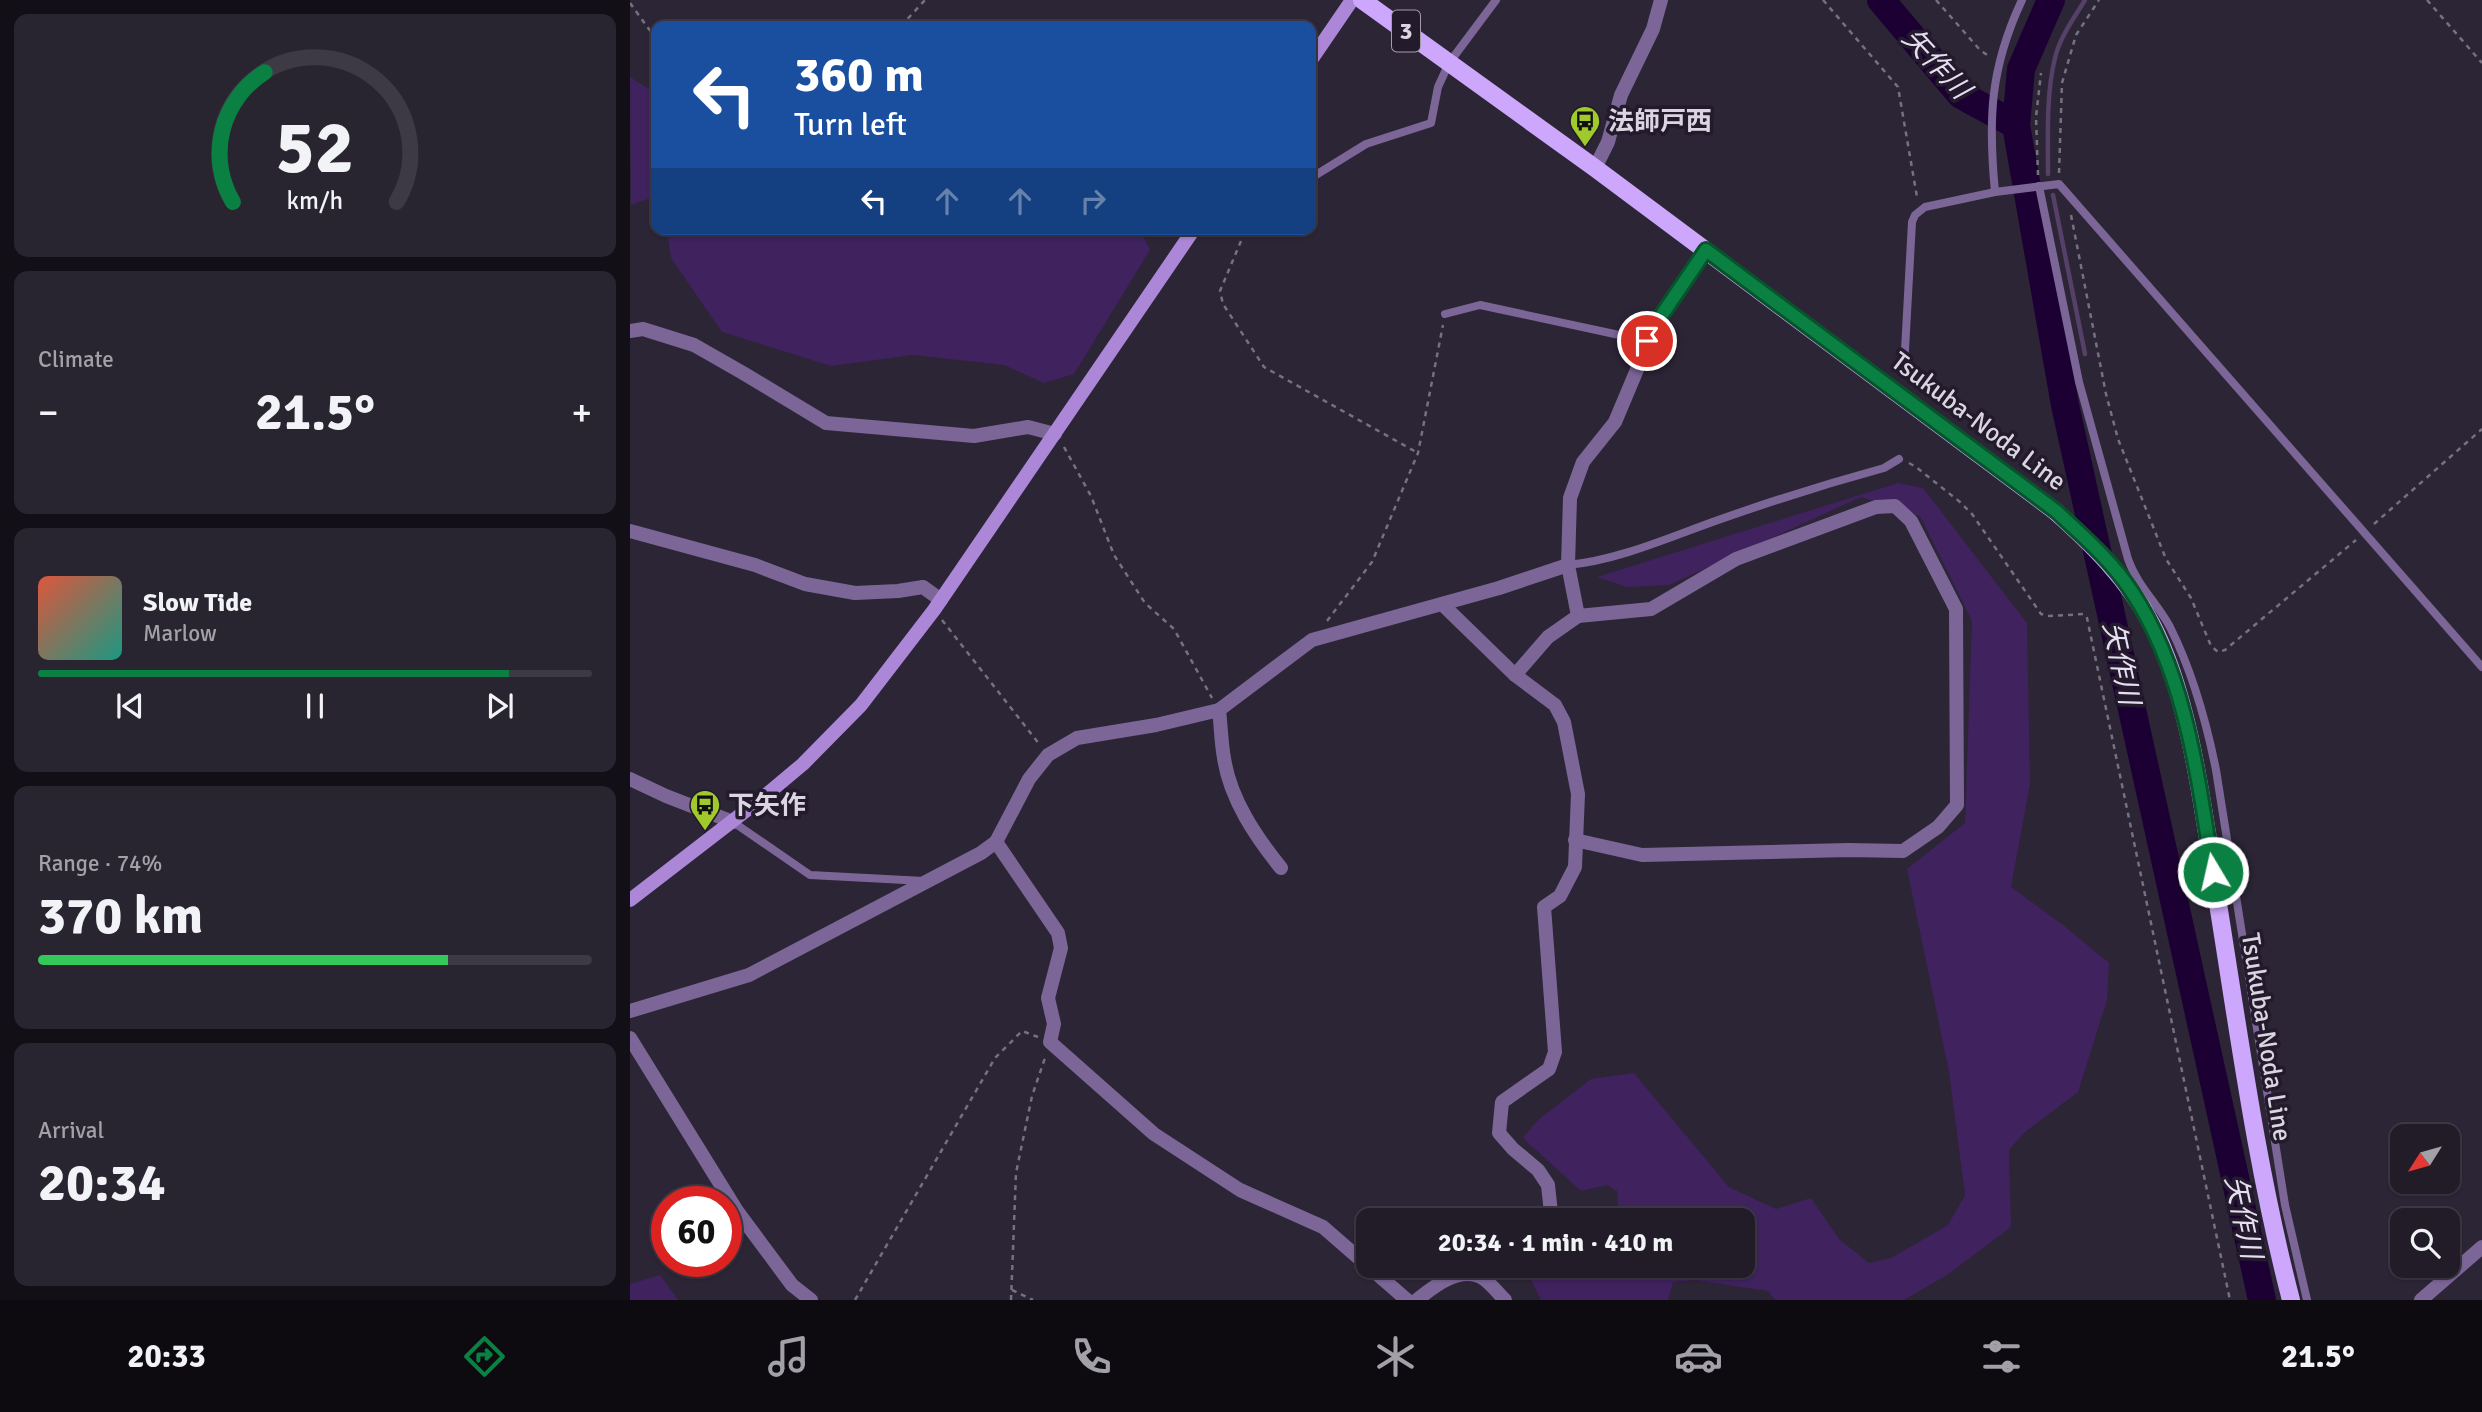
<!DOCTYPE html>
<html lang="en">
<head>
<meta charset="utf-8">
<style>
	:root { --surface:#211c28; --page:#292530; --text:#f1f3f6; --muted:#a2a1a8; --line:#3e3a45; --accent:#0b8043 }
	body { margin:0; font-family:Signika,"Noto Sans JP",sans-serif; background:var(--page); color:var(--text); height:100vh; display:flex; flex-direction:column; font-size:26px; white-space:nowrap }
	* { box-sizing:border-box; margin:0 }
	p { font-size:23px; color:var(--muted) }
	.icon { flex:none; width:38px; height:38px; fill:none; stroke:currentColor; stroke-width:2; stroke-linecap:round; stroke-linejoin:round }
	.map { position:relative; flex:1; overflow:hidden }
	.drawer { display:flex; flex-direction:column; gap:14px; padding:14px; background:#120f16; width:630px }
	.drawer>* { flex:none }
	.banner { position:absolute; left:21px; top:21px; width:665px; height:214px; border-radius:14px; box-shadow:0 2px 5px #0004,0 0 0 2px var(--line); background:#1a4fa0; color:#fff; overflow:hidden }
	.needle { width:46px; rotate:233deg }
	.controls { position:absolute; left:1760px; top:1124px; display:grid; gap:14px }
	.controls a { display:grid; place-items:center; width:70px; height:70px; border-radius:14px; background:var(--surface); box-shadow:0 2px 5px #0004,0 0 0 2px var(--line); font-size:35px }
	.speed { position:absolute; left:21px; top:1186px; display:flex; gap:14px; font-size:35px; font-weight:700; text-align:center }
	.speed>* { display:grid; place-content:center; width:91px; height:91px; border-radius:50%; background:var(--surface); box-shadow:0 2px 5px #0004,0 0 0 2px var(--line); line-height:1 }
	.speed .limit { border:10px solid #d22; background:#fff; color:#111 }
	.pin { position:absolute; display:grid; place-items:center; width:60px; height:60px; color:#fff; margin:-30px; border:4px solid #fff; border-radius:50%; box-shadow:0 2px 7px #0007 }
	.me { position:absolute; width:77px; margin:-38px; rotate:351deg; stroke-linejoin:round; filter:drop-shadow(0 0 5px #0008) }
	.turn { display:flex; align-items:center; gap:24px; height:147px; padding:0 28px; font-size:32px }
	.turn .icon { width:91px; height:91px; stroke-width:2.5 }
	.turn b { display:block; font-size:49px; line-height:60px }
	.lanes { display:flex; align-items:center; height:66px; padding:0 28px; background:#0003; justify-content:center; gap:35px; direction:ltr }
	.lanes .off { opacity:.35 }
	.big { font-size:52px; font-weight:700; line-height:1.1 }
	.drawer .tile { flex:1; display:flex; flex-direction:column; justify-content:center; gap:10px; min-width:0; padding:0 24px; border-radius:14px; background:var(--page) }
	.drawer .dial { align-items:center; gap:0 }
	.dial svg { height:182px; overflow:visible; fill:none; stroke:var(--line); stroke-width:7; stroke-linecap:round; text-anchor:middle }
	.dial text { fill:var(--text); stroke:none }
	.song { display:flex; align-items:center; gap:21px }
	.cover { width:84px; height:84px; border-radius:10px; background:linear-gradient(135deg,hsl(10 70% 55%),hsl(170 70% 35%)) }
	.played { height:7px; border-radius:4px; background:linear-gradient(90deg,var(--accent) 85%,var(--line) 85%) }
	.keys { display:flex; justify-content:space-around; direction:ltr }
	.heat { display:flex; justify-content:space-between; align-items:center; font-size:38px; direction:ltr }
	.charge { height:10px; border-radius:5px; background:linear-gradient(90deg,#34c759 74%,var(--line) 0) }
	.trip { position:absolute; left:726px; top:1208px; width:399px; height:70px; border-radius:14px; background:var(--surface); box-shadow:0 2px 5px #0004,0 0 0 2px var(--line); font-weight:700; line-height:70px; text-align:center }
	.dock { display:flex; height:112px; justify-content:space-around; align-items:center; background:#0d0b10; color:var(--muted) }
	.dock .icon { width:49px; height:49px }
	.dock .current { color:var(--accent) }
	.dock b { font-size:32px; color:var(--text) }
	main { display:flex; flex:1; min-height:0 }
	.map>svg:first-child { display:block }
	.green { fill:#3f225e }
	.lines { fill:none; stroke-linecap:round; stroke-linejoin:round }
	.stream { stroke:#554067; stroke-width:4.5 }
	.river { stroke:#1c0033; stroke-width:28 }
	.path { stroke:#76707f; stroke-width:2.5; stroke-dasharray:5 5; stroke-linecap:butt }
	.lane { stroke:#7c6698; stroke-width:8 }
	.street { stroke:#7c6698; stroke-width:14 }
	.secondary { stroke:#ac87d8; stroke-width:14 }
	.primary { stroke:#cca7fb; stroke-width:18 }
	.route-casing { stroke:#07532c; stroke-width:18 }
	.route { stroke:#0b8043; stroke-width:12 }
	.labels { text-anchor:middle; stroke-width:7; stroke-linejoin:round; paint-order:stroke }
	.shield { fill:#231b2c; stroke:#a39dab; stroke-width:2 }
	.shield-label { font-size:24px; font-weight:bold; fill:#dad5e1 }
	.poi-label { font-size:26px; font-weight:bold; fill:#dad5e1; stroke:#231b2c; text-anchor:start }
	.street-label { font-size:26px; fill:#dad5e1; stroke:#231b2c }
	.water-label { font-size:28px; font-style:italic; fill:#e6def3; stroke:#231b2c }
</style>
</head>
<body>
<main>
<section class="drawer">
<div class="tile dial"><svg viewBox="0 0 100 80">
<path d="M14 69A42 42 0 1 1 86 69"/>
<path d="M14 69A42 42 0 0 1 28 12" stroke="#0b8043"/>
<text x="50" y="56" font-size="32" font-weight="700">52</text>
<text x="50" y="72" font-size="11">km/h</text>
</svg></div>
<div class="tile"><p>Climate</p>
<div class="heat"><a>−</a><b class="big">21.5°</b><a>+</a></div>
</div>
<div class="tile">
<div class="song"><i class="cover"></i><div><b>Slow Tide</b><p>Marlow</p></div></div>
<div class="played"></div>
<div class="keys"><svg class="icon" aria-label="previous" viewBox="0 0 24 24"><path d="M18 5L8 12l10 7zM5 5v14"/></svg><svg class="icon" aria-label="pause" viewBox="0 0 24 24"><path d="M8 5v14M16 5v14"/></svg><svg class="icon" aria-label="next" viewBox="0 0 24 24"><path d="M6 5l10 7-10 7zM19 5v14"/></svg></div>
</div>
<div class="tile"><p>Range · 74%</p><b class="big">370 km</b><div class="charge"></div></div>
<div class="tile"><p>Arrival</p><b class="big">20:34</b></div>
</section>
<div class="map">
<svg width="1852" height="1300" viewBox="0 0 1852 1300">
	<rect width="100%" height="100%" fill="#2c2536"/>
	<g class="green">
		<polygon points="0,77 26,94 26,196 1,205"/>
		<polygon points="43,229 77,229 104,236 99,229 509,229 520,250 444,374 414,383 374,365 283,355 201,366 92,332 41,258 38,238"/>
		<polygon points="1268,483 1293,488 1397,623 1400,784 1381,887 1433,925 1479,963 1477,1000 1448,1092 1395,1132 1379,1150 1381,1227 1317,1275 1274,1300 1145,1300 1138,1291 1065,1280 1043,1282 1038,1300 911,1300 894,1265 934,1265 949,1273 965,1265 1113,1265 1113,1220 989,1220 987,1191 977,1185 951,1191 893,1138 908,1120 961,1079 1004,1073 1099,1187 1146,1209 1181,1198 1209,1239 1239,1263 1261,1258 1318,1225 1335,1195 1319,1072 1277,869 1335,823 1342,621 1290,516 1231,497 1039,585 997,587 967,577"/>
		<polygon points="30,1275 48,1300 0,1300 0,1284"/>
	</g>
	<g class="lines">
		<g class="stream">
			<path d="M1418,174C1418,137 1416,94 1425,58C1430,37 1444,18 1455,0"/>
			<polyline points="1423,195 1455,354"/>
		</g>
		<g class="river">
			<polyline points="1251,0 1331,95 1386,125 1435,405 1632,1300"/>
			<polyline points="1386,125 1391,69 1421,0"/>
		</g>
		<g class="path">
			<polyline points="1193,0 1268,87 1287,197"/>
			<polyline points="1306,0 1350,50 1360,57"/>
			<polyline points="1797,0 1852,63"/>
			<polyline points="0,3 26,39"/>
			<polyline points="271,26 295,0"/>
			<polyline points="1429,173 1432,83 1446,35 1469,0"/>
			<polyline points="1408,175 1406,117 1411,73"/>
			<polyline points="1441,215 1476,394 1488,439 1536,559 1561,598 1581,646 1588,652 1595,650 1726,540"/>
			<polyline points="611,241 590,291 593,304 634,367 788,453"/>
			<polyline points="434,447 461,496 484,555 515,603 544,629 582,698"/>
			<polyline points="1279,463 1286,467 1330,502 1342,514 1411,614 1419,616 1454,614 1457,618 1600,1300"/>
			<polyline points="1744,524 1852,429"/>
			<polyline points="312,620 410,745"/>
			<polyline points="697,621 742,562 788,453 813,325"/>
			<polyline points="382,1290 403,1300"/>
			<polyline points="225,1300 365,1058 392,1031 408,1037"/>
			<polyline points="381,1300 386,1173 402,1096 416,1055"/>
		</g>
		<g class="lane">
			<polyline points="681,178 736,144 801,123 808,87 819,63 866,0"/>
			<path d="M1409,186L1449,382L1498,559C1507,585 1527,603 1540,627C1563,673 1576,720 1586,770L1655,1205L1677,1300"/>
			<path d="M1365,192C1358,119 1360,68 1392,0"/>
			<polyline points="610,229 615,232 618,229"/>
			<polyline points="815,314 850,305 1017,341"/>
			<polyline points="1274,368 1282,222 1285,215 1295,207 1365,192 1429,184 1852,667"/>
			<path d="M938,565C990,560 1042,536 1091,519C1145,500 1199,483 1254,468L1269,459"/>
			<polyline points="103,822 180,875 294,881"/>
		</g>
		<g class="street">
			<polyline points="965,168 978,142 991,95 1023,29 1031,0"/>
			<polyline points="0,331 13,329 64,345 113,373 196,423 344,436 398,427 425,434"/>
			<polyline points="0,531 125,565 175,584 225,593 268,591 293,587 311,600"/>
			<polyline points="812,604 885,675 925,705 934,722 948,794 945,867 930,896 914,907 925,1052 919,1069 872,1102 869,1133 883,1149 908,1170 918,1185 921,1213 917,1220"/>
			<polyline points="885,675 918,637 948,616 938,565 940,498 953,462 985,422 1027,322 1076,250"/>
			<path d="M589,710C591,726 591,742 594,758C600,799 626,837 651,868"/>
			<polyline points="0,779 36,796 103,822"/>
			<polyline points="945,840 1012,855 1218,850 1273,851 1308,827 1327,805 1326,609 1281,521 1265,506 1246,507 1106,559 1021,609 948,616"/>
			<polyline points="366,842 428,933 431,948 418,998 424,1024 420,1042 524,1134 610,1190 693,1227 777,1300"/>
			<polyline points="0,1011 119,975 351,853 366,842 399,779 418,755 447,738 526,725 589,710 682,640 869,588 938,565"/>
			<polyline points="0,1038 107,1211 162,1285 181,1300"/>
			<path d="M787,1300C804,1286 832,1264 854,1279C862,1285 869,1294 875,1300"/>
			<polyline points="1791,1300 1852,1247"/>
		</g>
		<g class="secondary">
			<polyline points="681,60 722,0"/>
			<polyline points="0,900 136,795 173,764 231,705 304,610 564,229"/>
		</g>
		<path class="primary" d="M732,0L965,168L1425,511C1462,544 1498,579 1521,623C1558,693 1572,800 1584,879C1607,1019 1625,1162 1661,1300"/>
	</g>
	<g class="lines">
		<g class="route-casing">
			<path id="route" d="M1017,341L1027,322L1076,250L1426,511C1453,536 1482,561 1502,592C1556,674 1568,778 1583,872"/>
		</g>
		<use href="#route" class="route"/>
	</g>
	<defs>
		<g id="bus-pin" transform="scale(1.575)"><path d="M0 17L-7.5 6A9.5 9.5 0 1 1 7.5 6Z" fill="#a0c92c" stroke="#231b2c"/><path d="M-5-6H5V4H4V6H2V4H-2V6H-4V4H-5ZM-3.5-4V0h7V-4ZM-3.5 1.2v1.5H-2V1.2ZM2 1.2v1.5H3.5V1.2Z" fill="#111"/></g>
	</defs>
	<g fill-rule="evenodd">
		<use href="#bus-pin" x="955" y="121"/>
		<use href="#bus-pin" x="75" y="805"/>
	</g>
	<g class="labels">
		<rect class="shield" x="762" y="10.5" width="28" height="41" rx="5"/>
		<g class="shield-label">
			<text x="776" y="39">3</text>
		</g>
		<g class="poi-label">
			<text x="978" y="130">法師戸西</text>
			<text x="98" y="814">下矢作</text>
		</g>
		<g class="street-label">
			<text transform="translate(1349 421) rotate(37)" y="9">Tsukuba-Noda Line</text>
			<text transform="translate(1637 1037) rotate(81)" y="9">Tsukuba-Noda Line</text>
		</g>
		<g class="water-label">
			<text transform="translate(1307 63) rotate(47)" y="10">矢作川</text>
			<text transform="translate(1492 663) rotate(78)" y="10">矢作川</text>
			<text transform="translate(1614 1217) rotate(78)" y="10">矢作川</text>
		</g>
	</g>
</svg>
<div class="controls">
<a><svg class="needle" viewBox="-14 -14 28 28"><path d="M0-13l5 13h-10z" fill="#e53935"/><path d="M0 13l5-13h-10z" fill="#a2a1a8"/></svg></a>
<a><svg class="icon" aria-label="search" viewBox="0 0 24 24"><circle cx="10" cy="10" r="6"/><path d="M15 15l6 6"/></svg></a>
</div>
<div class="speed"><div class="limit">60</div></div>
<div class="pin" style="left:1017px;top:341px;background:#d93025"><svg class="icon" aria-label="arrive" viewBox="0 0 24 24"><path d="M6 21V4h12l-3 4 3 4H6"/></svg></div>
<svg class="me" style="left:1583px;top:872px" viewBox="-20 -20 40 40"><circle r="17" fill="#0b8043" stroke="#fff" stroke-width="3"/><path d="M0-11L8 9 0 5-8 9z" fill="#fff"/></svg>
<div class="trip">20:34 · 1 min · 410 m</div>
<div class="banner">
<div class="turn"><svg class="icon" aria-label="left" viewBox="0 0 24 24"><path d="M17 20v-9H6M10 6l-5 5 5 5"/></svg><div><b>360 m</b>Turn left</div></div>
<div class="lanes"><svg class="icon" aria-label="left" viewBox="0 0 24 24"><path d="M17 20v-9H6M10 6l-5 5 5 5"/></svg><svg class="icon off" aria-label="ahead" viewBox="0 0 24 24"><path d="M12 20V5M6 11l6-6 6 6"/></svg><svg class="icon off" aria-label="ahead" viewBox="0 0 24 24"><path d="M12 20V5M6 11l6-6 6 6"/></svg><svg class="icon off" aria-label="right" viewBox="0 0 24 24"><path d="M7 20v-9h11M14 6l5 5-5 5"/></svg></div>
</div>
</div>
</main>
<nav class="dock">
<b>20:33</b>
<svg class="icon current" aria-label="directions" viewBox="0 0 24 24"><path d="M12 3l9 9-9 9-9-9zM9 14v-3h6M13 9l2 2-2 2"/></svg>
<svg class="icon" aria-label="music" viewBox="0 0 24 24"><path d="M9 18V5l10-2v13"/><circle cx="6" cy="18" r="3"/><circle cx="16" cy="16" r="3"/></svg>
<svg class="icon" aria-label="phone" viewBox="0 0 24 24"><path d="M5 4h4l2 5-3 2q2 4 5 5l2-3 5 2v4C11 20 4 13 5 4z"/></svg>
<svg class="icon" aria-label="climate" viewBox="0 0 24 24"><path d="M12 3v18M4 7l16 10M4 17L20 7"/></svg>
<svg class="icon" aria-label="car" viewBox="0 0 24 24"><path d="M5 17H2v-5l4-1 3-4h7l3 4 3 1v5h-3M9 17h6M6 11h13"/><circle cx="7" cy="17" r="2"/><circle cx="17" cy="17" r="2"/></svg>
<svg class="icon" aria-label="filters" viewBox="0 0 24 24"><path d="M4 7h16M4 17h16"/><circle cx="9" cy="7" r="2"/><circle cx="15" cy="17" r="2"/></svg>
<b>21.5°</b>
</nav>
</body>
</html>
